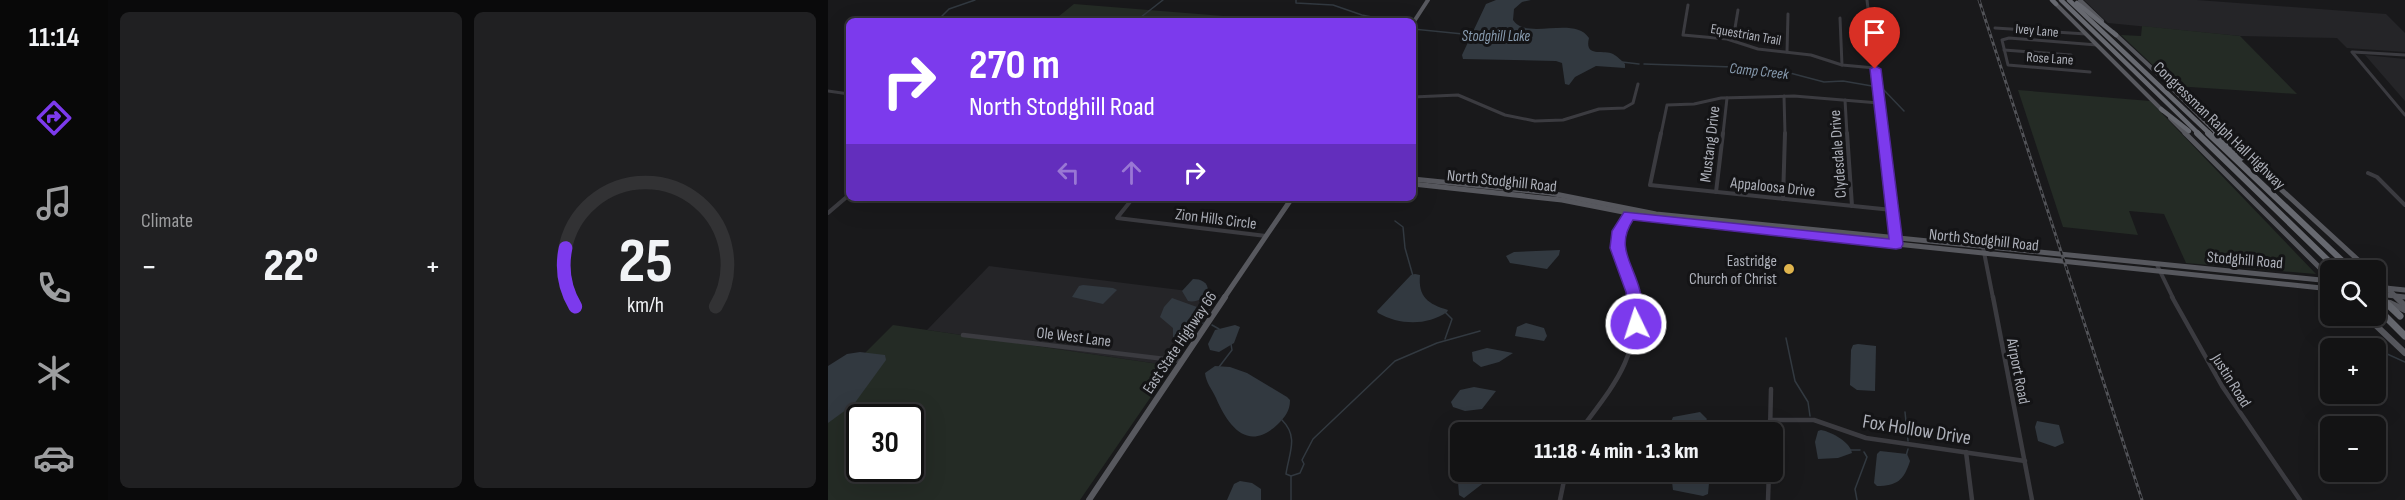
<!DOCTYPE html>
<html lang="en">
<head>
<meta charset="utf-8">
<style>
	:root { --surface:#131314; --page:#202022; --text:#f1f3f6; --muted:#9d9ea0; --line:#323234; --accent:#7c3aed }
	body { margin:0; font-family:"Sofia Sans Condensed",sans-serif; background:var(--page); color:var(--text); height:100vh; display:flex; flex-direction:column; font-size:22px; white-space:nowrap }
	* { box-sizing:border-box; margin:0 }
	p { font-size:20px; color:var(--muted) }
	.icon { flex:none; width:33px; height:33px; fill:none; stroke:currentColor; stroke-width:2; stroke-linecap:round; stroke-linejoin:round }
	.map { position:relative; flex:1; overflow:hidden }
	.sheet { display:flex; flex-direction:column; gap:12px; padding:12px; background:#0a0a0b; width:720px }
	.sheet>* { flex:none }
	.guide { position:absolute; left:18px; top:18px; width:570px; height:183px; border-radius:9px; box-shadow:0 6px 24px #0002,0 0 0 2px var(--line); background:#7c3aed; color:#fff; overflow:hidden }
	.tools { position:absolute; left:1492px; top:260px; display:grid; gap:12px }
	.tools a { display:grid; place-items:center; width:66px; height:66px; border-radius:9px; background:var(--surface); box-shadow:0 6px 24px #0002,0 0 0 2px var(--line); font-size:30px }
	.speed { position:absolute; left:18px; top:404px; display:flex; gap:12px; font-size:30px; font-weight:700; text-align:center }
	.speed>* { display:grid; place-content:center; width:78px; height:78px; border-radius:50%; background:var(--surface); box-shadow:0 6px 24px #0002,0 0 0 2px var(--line); line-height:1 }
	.speed .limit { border:3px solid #111; border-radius:9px; background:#fff; color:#111 }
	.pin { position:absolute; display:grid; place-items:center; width:51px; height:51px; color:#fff; margin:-62px -26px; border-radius:50% 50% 50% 0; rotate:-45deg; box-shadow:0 0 6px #0007 }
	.pin .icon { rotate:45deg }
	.me { position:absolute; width:66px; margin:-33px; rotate:356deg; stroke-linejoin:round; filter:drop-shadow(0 0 4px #0008) }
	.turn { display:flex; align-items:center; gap:21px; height:126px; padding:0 24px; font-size:27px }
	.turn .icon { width:78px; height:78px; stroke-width:2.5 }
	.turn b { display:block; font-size:42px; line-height:51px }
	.lanes { display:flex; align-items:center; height:57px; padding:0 24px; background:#0003; justify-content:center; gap:30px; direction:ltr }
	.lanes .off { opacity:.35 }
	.big { font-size:45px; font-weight:800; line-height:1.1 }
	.sheet .tile { flex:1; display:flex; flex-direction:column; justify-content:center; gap:9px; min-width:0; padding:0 21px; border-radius:9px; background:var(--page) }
	.sheet .dial { align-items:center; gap:0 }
	.dial svg { height:156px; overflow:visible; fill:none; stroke:var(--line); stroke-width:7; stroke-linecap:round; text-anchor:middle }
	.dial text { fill:var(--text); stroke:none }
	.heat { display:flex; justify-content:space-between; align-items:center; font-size:33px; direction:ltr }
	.sheet .tiles { flex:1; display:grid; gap:12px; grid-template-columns:repeat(2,1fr) }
	.trip { position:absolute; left:622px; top:422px; width:333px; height:60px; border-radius:9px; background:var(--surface); box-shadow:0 6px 24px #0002,0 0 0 2px var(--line); font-weight:800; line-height:60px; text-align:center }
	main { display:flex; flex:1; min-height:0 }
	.menu { display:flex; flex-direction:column; width:108px; justify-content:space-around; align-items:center; background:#080808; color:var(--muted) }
	.menu .icon { width:42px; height:42px }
	.menu .on { color:var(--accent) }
	.menu b { font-size:27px; color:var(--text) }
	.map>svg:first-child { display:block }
	.built { fill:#252528 }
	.green { fill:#242b25; fill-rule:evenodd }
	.water { fill:#323940 }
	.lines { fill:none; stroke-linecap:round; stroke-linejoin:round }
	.stream { stroke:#323940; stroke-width:1.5 }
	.minor-far2 { stroke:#3b3b40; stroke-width:3 }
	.minor-far1 { stroke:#3b3b40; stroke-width:4 }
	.minor { stroke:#3b3b40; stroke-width:4.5 }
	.major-far2 { stroke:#57585e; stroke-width:4 }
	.major-far1 { stroke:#57585e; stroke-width:5 }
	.major { stroke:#57585e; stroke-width:6 }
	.highway-far2 { stroke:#676970; stroke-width:4.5 }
	.highway-far1 { stroke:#676970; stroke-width:6 }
	.highway { stroke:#676970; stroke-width:7 }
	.rail-casing { stroke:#525358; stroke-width:3 }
	.rail { stroke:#141416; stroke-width:1.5; stroke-dasharray:4; stroke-linecap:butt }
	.highway-bridge-far1 { stroke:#676970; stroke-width:6 }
	.highway-bridge { stroke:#676970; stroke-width:7 }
	.route { fill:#7c3aed; stroke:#51269a; stroke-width:1.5 }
	.poi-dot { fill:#dfb44d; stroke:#141416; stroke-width:2 }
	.labels { text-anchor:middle; stroke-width:6; stroke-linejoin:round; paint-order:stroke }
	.far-street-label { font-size:14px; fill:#adb0b9; stroke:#141416 }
	.far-water-label { font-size:15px; font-style:italic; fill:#889cb0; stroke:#141416 }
	.street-label { font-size:16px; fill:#adb0b9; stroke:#141416 }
	.poi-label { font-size:16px; fill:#adb0b9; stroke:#141416; text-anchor:end }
	.near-street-label { font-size:20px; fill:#adb0b9; stroke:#141416 }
</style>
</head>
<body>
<main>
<nav class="menu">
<b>11:14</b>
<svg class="icon on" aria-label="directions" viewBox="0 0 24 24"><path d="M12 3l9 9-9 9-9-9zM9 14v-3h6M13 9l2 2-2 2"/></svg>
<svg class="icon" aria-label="music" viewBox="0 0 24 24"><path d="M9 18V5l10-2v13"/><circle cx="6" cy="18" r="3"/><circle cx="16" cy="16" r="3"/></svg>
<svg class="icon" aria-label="phone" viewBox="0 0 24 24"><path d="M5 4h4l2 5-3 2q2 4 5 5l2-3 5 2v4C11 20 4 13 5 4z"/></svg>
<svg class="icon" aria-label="climate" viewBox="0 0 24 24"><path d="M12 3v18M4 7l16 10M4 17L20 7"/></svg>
<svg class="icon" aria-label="car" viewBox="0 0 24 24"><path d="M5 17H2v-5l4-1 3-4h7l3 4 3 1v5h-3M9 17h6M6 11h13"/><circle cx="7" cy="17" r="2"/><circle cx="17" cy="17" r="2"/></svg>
</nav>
<section class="sheet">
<div class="tiles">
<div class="tile"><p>Climate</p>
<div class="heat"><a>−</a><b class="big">22°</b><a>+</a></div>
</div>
<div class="tile dial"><svg viewBox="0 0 100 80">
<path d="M14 69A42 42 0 1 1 86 69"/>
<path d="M14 69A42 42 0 0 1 9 39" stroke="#7c3aed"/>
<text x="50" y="56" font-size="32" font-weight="700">25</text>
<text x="50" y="72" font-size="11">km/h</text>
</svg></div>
</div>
</section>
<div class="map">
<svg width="1577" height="500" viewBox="0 0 1577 500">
	<rect width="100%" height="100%" fill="#19191b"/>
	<g class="built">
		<polygon points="1256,0 1369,0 1558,14 1577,33 1577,52 1519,48 1509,38 1412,36 1280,23"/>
		<polygon points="1537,55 1577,59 1577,101"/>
		<polygon points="161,266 392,295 344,366 99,330"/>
	</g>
	<g class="green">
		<polygon points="246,4 408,17 405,21 225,21"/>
		<polygon points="1314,26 1412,36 1469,94 1347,86 1293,35 1313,36"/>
		<polygon points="1190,90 1322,101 1488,274 1358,263 1336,214 1301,211 1310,235 1235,227"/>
		<path d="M65,325L344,366L252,500H0V390ZM32,417H82V468H32Z"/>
	</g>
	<g class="water">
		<path d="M668,0H703L694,2L686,9L685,20C699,41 746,15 761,38C756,58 775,49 785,54C789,56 794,61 797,64V68L768,66L747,77L741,85L737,84L734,63L728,61L635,59L634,55L658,4Z"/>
		<polygon points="732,250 731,255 719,269 682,263 678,256 686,252"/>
		<path d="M587,274L592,275C590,297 600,304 620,310L619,312C599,326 571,325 550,313L549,311L583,275Z"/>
		<path d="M365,279C373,279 380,282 380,291C377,298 368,303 360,301L354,291Z"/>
		<polygon points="255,285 285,288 289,290 275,304 244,297 251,286"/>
		<polygon points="344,298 369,307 369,310 353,338 345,337 345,328 332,317 336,307"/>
		<polygon points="698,323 716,328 719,336 716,341 687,336 689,327"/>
		<polygon points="407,325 412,327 406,343 391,352 382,350 380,344 387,330"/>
		<polygon points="1030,344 1048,346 1047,391 1029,390 1022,385 1023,350 1025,345"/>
		<polygon points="659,348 685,353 671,362 653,367 645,361 644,352"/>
		<polygon points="32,352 57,355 58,360 26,404 0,423 0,366 19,354"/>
		<path d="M387,366L402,367L419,373L459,397L462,400C462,411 457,417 450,424C420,453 400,426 388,398C384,389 378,383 377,373Z"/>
		<polygon points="646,387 668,391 654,409 637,411 625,407 623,402 632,390"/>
		<path d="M872,412L879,419C874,430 855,433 843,429L841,427L845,417Z"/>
		<polygon points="1209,421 1231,425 1236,443 1227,447 1210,441 1207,427"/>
		<path d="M993,430C1004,432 1022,442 1024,453L1010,458L990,459L987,442L990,431Z"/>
		<path d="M1052,451L1079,454L1082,461C1076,480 1069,486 1049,486L1046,483L1049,454Z"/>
		<polygon points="633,464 633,471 671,471 636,498 631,495 629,469"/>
		<polygon points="854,471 874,471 881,483 880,494 875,496 845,490 844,482"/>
		<polygon points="412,481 424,483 433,489 433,500 399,500 406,484"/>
	</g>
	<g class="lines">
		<g class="stream">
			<polyline points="468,0 468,3 505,5 534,15 563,21"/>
			<polyline points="109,21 121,9 147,0"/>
			<polyline points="308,21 335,0"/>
			<polyline points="585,29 645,35"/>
			<polyline points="794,62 811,64"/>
			<polyline points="816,64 905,67 929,72 962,73 996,82 1015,81 1044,86"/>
			<polyline points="1053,87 1076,111"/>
			<polyline points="567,221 575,227 577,248 585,276"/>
			<polyline points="617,312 624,319 617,339"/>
			<polyline points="361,321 375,323"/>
			<polyline points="384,325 391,329"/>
			<polyline points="958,338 967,381 980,402 982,416"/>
			<polyline points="1548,353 1557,353 1577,362"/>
			<polyline points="391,367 404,350 403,344"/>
			<polyline points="1077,412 1080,441"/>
			<path d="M454,420C471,437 461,453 458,474L463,476V500"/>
			<polyline points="1022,450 1032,450"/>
			<polyline points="1078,456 1080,449"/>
			<polyline points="463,476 472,473 476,464 474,460 485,439 567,361 609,343 652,331"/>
			<polyline points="1029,500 1027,489 1039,457 1036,452"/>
		</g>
		<g class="minor-far2">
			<polyline points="1039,0 1055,134"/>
			<polyline points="860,5 855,35 899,39 930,49 983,55 1014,65 1047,68"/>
			<polyline points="1012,18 1014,65"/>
			<polyline points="1167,28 1258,34"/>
			<polyline points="905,40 910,10"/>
			<polyline points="1176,50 1243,55"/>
			<polyline points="959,52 960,14"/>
			<polyline points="1524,52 1577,115"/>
			<polyline points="1525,52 1577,55"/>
			<polyline points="1262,72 1180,65 1174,40 1181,38 1269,45"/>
			<polyline points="0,91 21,94"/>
			<polyline points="956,96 957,134"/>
			<polyline points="585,97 630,95 677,115 707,121 735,120 771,109 796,108 805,103 810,84"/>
			<polyline points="1017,100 1019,134"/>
			<polyline points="833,134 839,105 866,104 893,98 966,96 1051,103"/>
			<polyline points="895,134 899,98"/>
		</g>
		<g class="minor-far1">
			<polyline points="833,133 822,185 1064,210"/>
			<polyline points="1019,133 1024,206"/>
			<polyline points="1055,133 1068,238"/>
			<polyline points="1540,173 1549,177 1577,205"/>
			<polyline points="888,192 895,133"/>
			<polyline points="305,198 289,218 438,236"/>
			<polyline points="955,199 957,133"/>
			<path d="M797,211C778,257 803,259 807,298"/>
			<polyline points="0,213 21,195"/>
			<polyline points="791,231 802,212"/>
			<polyline points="1155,247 1165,298"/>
			<polyline points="1329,265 1345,298"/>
		</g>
		<g class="minor">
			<polyline points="1165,297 1204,500"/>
			<polyline points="1344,297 1394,386 1472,500"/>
			<polyline points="135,335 354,361"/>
			<polyline points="942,420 986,420 1038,438 1197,461"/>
			<path d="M751,432C784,387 813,357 806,297"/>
			<polyline points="942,432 943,389"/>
			<polyline points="1138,452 1144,500"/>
			<polyline points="732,500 738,471"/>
			<polyline points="940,500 941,471"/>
		</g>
		<g class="major-far2">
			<polyline points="1252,0 1274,21"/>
			<polyline points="1225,1 1335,111"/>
			<polyline points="585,23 600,0"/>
			<polyline points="1285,32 1346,89"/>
			<polyline points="1342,118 1358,134"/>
		</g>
		<g class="major-far1">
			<polyline points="1357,133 1503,279"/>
			<polyline points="1398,139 1541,270"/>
			<polyline points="585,179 722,193 828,214 1503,281"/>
			<polyline points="585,184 734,200 836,220 1503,289"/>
			<polyline points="1494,267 1503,272"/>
			<polyline points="1548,277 1569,298"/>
			<polyline points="1548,287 1577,290"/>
			<polyline points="1549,294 1577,297"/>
			<polyline points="396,298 464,198"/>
		</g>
		<g class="major">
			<polyline points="1568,297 1577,306"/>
			<polyline points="1548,301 1562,303 1577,310"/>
			<polyline points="1537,315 1577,353"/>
			<polyline points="261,500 397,297"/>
		</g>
		<g class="highway-far2">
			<polyline points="1224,0 1228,4"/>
			<polyline points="1233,0 1371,134"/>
			<polyline points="1241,0 1382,134"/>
			<polyline points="1249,3 1288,35"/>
			<polyline points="1344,88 1390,134"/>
			<polyline points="1333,109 1361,131"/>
		</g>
		<g class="highway-far1">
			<polyline points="1369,133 1510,270"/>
			<polyline points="1380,133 1524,270"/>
			<polyline points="1388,133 1413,158"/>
		</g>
		<polyline class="highway" points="1548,307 1577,336"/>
		<g class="rail-casing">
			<polyline id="rail" points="1151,0 1314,500"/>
		</g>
		<use href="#rail" class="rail"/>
		<polyline class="highway-bridge-far1" points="1548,293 1554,298"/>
		<polyline class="highway-bridge" points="1552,297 1572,316"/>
	</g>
	<path class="route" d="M1047,66L1053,69L1075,244L1073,248L1068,249L805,220C787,247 805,263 812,291C815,301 814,313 815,324L813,328H803L798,292L782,248L784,231L796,212L1061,239L1042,69Z"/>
	<circle class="poi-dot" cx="961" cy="269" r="6"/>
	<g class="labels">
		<g class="far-street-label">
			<text transform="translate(1209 30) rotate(5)" y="5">Ivey Lane</text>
			<text transform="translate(918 34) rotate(10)" y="5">Equestrian Trail</text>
			<text transform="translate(1222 58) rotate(4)" y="5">Rose Lane</text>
		</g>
		<g class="far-water-label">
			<text x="668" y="41">Stodghill Lake</text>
			<text transform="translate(931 71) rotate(6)" y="5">Camp Creek</text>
		</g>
		<g class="street-label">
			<text transform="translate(1392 125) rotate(44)" y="6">Congressman Ralph Hall Highway</text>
			<text transform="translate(881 144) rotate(-83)" y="6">Mustang Drive</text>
			<text transform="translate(1009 154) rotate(-94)" y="6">Clydesdale Drive</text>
			<text transform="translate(674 180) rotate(6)" y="6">North Stodghill Road</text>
			<text transform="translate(945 186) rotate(6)" y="6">Appaloosa Drive</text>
			<text transform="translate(388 218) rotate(7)" y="6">Zion Hills Circle</text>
			<text transform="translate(1156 239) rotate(6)" y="6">North Stodghill Road</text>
			<text transform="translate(1417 259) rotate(5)" y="6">Stodghill Road</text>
			<text transform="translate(246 336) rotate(7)" y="6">Ole West Lane</text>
			<text transform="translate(351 342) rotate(-56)" y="6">East State Highway 66</text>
			<text transform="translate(1191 371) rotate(79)" y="6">Airport Road</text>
			<text transform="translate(1404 380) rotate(58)" y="6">Justin Road</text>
		</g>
		<g class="poi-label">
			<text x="949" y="266">Eastridge<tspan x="949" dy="18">Church of Christ</tspan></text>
		</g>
		<g class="near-street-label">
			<text transform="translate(1089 429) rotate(9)" y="7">Fox Hollow Drive</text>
		</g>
	</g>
</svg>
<div class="tools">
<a><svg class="icon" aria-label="search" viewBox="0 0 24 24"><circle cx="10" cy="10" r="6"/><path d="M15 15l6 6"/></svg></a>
<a>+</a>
<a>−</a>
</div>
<div class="speed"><div class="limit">30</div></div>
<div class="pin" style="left:1047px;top:69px;background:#d93025"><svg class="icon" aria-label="arrive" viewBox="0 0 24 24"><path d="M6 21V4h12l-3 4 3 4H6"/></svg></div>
<svg class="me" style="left:808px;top:324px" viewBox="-20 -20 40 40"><circle r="17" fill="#7c3aed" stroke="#fff" stroke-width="3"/><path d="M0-11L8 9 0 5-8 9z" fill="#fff"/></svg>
<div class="trip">11:18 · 4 min · 1.3 km</div>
<div class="guide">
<div class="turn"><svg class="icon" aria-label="right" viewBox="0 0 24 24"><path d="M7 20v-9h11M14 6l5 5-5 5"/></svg><div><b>270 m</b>North Stodghill Road</div></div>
<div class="lanes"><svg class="icon off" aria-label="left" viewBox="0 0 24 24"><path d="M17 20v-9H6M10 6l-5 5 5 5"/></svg><svg class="icon off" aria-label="ahead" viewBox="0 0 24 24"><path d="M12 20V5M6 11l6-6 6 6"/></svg><svg class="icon" aria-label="right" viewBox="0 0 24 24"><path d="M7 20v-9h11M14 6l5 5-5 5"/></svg></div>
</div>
</div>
</main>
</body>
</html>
